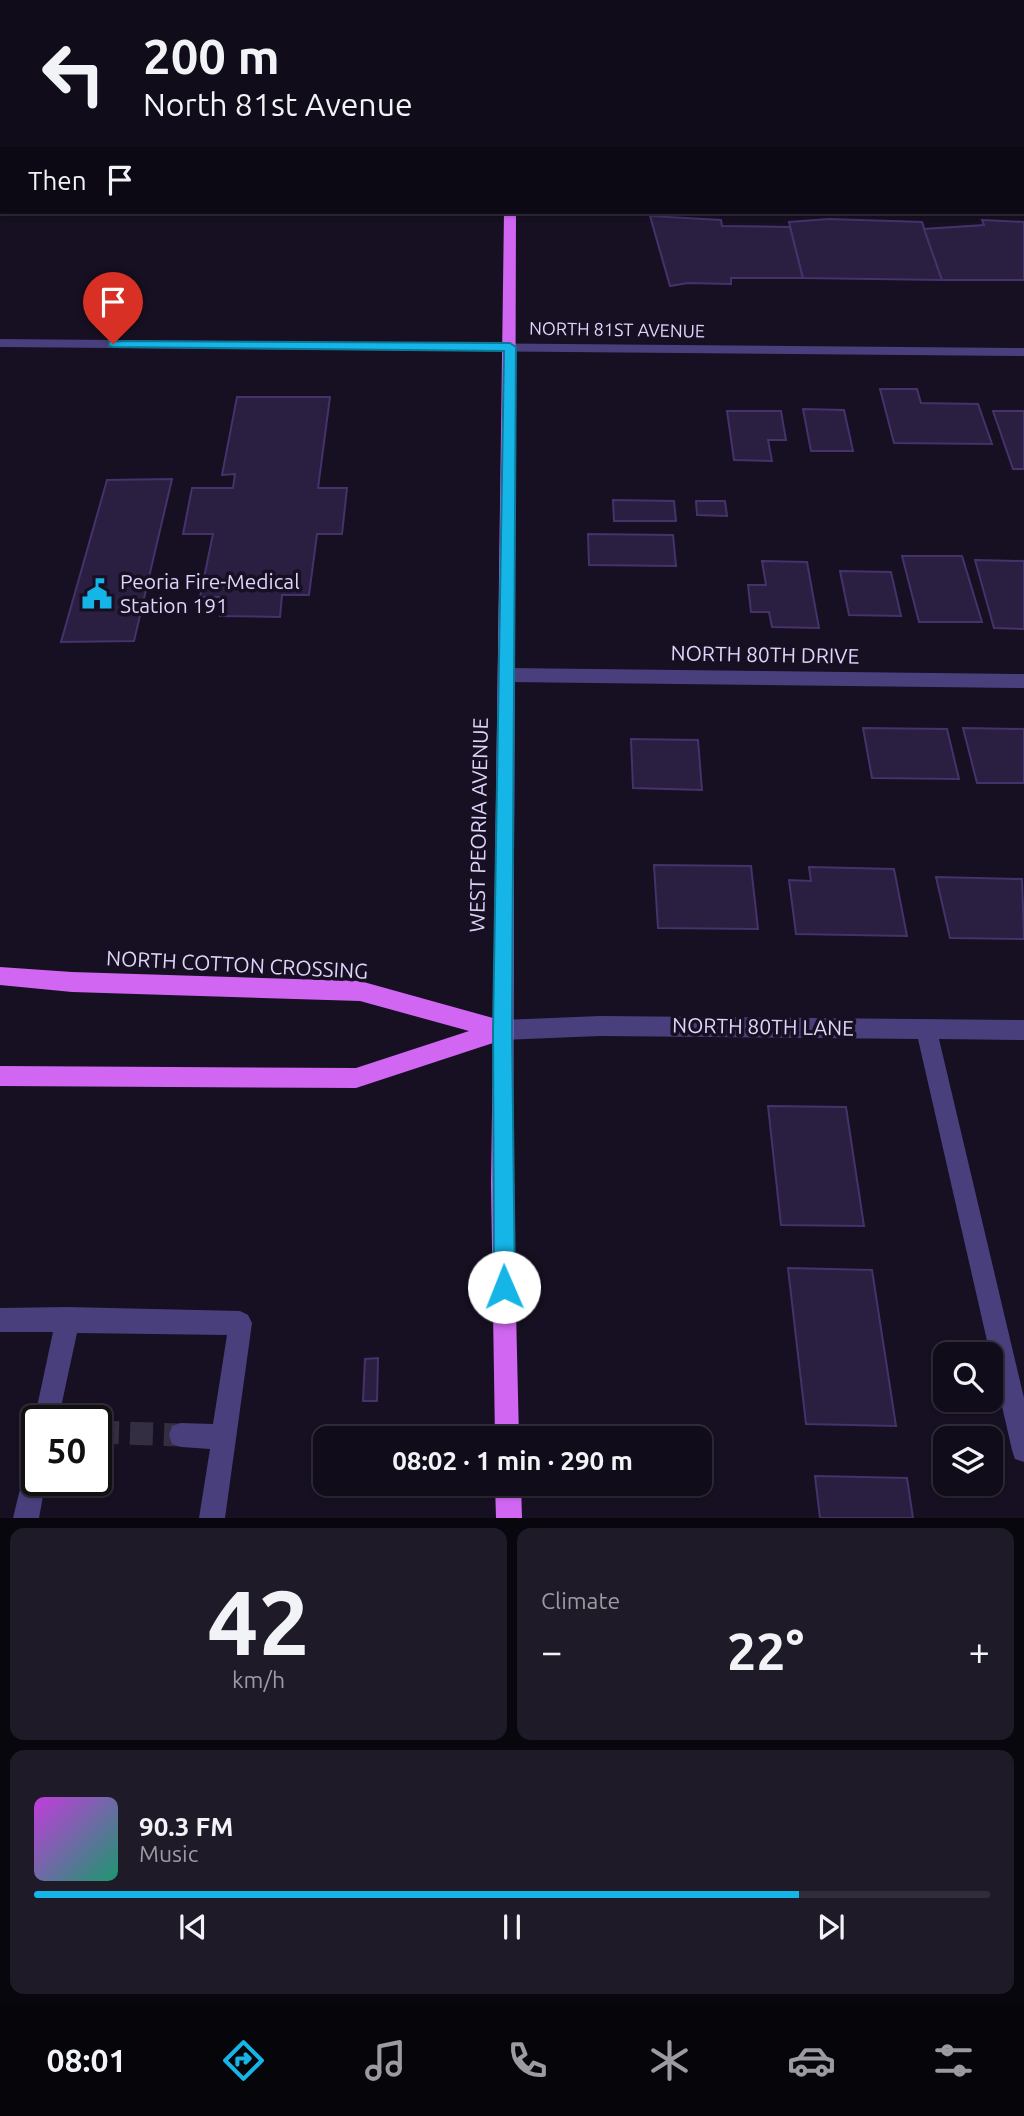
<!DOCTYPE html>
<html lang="en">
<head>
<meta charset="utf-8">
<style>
	:root { --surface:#100c1a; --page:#1e1a27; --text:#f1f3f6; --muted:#9c9ba2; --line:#302c39; --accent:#15b6e7 }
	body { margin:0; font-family:Ubuntu,sans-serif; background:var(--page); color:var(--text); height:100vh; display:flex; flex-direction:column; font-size:26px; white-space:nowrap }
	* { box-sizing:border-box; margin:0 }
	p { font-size:23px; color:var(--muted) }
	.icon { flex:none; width:38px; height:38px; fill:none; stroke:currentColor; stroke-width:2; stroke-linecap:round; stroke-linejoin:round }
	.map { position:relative; height:1518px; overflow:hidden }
	.sheet { display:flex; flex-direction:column; gap:10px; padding:10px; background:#09070e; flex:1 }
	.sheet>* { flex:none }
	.hud { position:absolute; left:0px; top:0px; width:1026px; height:214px; box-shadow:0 2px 5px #0004,0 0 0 2px var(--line); background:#100c1a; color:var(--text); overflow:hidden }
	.buttons { position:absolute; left:933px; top:1342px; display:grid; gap:14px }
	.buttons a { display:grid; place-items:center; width:70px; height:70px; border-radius:14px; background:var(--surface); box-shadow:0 2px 5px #0004,0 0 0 2px var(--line); font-size:35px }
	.speed { position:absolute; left:21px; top:1405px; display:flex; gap:14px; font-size:35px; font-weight:700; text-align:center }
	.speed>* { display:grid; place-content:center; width:91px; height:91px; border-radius:50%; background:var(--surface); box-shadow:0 2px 5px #0004,0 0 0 2px var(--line); line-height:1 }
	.speed .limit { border:4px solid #111; border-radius:10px; background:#fff; color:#111 }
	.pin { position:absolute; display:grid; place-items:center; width:60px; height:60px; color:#fff; margin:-72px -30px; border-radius:50% 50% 50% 0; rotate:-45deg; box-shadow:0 0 7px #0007 }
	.pin .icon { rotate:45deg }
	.me { position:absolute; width:77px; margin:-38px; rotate:359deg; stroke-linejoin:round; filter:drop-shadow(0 0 5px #0008) }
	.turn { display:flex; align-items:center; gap:24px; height:147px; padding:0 28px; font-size:32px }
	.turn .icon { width:91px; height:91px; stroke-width:2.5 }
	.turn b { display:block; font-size:49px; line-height:60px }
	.then { display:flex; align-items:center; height:66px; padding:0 28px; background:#0003; gap:14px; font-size:26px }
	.big { font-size:52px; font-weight:700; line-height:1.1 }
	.sheet .widget { flex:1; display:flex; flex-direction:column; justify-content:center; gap:10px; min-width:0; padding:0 24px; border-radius:14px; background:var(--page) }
	.sheet .dial { align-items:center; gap:0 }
	.dial b { font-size:91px; line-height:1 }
	.song { display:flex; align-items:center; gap:21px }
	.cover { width:84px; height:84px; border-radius:10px; background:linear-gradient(135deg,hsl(290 70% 55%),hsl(160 70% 35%)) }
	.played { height:7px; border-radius:4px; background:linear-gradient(90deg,var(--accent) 80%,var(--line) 80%) }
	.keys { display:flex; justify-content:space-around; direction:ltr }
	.heat { display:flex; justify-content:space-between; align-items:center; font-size:38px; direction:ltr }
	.sheet .tiles { flex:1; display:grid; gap:10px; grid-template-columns:1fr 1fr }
	.widget:last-child { grid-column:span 2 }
	.trip { position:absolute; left:313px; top:1426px; width:399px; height:70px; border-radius:14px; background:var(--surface); box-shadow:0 2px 5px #0004,0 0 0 2px var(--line); font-weight:700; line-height:70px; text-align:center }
	.tabs { display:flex; height:112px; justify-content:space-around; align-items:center; background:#06050a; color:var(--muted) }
	.tabs .icon { width:49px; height:49px }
	.tabs .current { color:var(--accent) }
	.tabs b { font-size:32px; color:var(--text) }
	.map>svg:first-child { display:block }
	.building { fill:#2a1e41; stroke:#45326b; stroke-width:2 }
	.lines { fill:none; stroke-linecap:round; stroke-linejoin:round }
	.minor-tunnel { stroke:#342e43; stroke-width:23; stroke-dasharray:23 11; stroke-linecap:butt }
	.minor { fill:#4a3f7d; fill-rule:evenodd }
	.major { fill:#d066f1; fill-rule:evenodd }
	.rail { stroke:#15b6e7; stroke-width:3.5; stroke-dasharray:6 5; stroke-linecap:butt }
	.route { fill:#15b6e7; stroke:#0e7696; stroke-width:2 }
	.labels { text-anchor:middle; stroke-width:7; stroke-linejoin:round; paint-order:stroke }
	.far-street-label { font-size:18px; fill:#dfd5fb; stroke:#161022 }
	.poi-label { font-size:21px; fill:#dfd5fb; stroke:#161022; text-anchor:start }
	.street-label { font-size:21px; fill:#dfd5fb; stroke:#161022 }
</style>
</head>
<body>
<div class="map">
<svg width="1024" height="1518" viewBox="0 0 1024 1518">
	<rect width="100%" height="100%" fill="#161022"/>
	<g class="building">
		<polygon points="650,216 721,220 722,226 790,227 803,278 731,278 731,284 688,283 670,286"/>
		<polygon points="829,219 922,222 942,280 803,278 789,222"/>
		<polygon points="982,220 1024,222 1024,280 942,280 924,229 984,225"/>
		<polygon points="880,389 917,389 921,403 978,404 992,444 894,443"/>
		<polygon points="237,397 330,397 318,488 347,488 342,534 317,534 309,595 282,595 280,617 220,616 224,597 200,597 213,534 183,534 192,488 233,488 235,474 222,475"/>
		<polygon points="803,409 844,410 853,451 811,451"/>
		<polygon points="727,411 781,411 786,440 768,440 772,461 734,460"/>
		<polygon points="993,411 1024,411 1024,469 1013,469"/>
		<polygon points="172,479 134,641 61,642 107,480"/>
		<polygon points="613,500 674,501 676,521 614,521"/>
		<polygon points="696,501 725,501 727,516 697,515"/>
		<polygon points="588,534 673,535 676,566 589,565"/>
		<polygon points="902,556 962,556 982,622 919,622"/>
		<polygon points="975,560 1024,561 1024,629 994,628"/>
		<polygon points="762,561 807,562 819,628 772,627 769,612 751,612 748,585 766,585"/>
		<polygon points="840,571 891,572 901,616 849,615"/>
		<polygon points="863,728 947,729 959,779 872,778"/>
		<polygon points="963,728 1024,729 1024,783 977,783"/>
		<polygon points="631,739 698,740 702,790 633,788"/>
		<polygon points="654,865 751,866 758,929 658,928"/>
		<polygon points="809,867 894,869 907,936 796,934 789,880 811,881"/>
		<polygon points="936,877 1022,879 1024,939 950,938"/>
		<polygon points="768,1106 846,1107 864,1226 781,1225"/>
		<polygon points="788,1268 872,1270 896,1426 806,1424"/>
		<polygon points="378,1358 377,1401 363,1401 365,1359"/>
		<polygon points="815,1476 907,1478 913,1518 820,1518"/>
	</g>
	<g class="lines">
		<polyline class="minor-tunnel" points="96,1432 181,1435"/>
		<g class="minor">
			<polygon points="368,0 380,0 366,2"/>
			<polygon points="541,0 554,0 556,2 542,2"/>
			<polygon points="0,154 2,154 0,161"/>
			<polygon points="0,339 1024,348 1024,356 0,347"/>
			<polygon points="506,668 1024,674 1024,688 506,682 498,675"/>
			<polygon points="600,1016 1024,1020 1024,1040 939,1039 1024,1398 1024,1462 1015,1459 1012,1450 918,1039 600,1036 502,1040 495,1037 492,1030 495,1023 502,1020"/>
			<polygon points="68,1307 240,1311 248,1315 252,1323 225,1518 199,1518 210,1449 181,1447 172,1444 169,1435 172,1426 181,1423 213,1424 227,1335 77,1333 58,1421 37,1421 37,1428 34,1421 53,1332 0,1332 0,1308"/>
			<polygon points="37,1453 37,1480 46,1480 39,1518 13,1518 28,1456"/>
		</g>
		<g class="major">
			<polygon points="596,0 606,0 594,2"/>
			<polygon points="504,212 516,212 513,1183 519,1438 495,1438 491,1183 493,1043 356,1088 0,1086 0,1066 356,1068 469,1031 360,1001 72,992 0,985 0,967 72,972 360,981 493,1018"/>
			<polygon points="495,1484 521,1484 522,1518 496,1518"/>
		</g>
		<polyline class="rail" points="55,2 60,0"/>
	</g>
	<polygon class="route" points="109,341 510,343 516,347 512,1030 515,1287 512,1295 504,1298 497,1295 494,1287 493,1030 504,351 113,347 109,346"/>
	<defs>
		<g id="civic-bare" transform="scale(2.415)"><path d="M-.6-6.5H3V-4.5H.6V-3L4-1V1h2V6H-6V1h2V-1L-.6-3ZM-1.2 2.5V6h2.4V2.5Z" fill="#15b6e7" stroke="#161022" stroke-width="2.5" paint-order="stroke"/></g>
	</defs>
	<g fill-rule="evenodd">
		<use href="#civic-bare" x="97" y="594"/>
	</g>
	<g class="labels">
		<g class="far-street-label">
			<text transform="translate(617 330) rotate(1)" y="6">NORTH 81ST AVENUE</text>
		</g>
		<g class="poi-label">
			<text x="120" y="589">Peoria Fire-Medical<tspan x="120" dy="24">Station 191</tspan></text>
		</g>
		<g class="street-label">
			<text transform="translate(765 655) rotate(1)" y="7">NORTH 80TH DRIVE</text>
			<text transform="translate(479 825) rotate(-89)" y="7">WEST PEORIA AVENUE</text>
			<text transform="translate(237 965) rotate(3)" y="7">NORTH COTTON CROSSING</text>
			<text transform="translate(763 1027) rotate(1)" y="7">NORTH 80TH LANE</text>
		</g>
	</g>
</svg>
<div class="buttons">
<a><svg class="icon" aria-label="search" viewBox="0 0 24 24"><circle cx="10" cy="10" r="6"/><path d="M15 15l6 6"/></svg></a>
<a><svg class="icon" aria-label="layers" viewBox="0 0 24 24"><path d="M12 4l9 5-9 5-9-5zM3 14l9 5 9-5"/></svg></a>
</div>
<div class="speed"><div class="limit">50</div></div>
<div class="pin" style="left:113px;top:344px;background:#d93025"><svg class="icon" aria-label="arrive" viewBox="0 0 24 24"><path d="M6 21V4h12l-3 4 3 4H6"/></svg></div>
<svg class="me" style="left:504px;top:1287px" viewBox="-20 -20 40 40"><circle r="19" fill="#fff"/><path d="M0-13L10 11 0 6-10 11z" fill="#15b6e7"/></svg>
<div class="trip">08:02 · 1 min · 290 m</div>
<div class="hud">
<div class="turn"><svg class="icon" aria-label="left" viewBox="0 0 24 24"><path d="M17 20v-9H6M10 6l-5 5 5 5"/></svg><div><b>200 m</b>North 81st Avenue</div></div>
<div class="then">Then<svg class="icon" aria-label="arrive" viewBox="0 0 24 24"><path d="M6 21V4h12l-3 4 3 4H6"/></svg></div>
</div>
</div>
<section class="sheet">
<div class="tiles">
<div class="widget dial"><b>42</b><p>km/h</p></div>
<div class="widget"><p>Climate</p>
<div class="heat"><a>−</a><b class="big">22°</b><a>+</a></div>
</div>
<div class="widget">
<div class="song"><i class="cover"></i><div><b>90.3 FM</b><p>Music</p></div></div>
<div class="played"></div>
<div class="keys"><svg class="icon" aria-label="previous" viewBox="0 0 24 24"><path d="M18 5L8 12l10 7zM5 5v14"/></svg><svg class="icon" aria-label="pause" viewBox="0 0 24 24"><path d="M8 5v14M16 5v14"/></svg><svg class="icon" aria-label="next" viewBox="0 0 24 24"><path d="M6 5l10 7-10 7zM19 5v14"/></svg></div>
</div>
</div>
</section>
<nav class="tabs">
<b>08:01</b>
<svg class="icon current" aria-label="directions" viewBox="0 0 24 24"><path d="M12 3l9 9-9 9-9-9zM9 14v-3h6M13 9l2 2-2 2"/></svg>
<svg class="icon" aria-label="music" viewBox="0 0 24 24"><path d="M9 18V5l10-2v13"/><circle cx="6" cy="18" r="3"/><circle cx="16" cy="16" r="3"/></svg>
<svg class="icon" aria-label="phone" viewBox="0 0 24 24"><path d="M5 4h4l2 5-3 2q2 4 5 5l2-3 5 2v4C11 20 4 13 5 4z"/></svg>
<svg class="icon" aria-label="climate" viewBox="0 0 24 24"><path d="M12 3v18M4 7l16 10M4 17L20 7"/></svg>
<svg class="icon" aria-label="car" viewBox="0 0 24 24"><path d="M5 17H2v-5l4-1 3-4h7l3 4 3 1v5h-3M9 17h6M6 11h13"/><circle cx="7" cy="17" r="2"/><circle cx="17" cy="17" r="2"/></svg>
<svg class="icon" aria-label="filters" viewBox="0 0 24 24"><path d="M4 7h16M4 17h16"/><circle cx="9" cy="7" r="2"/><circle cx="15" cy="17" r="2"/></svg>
</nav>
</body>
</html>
